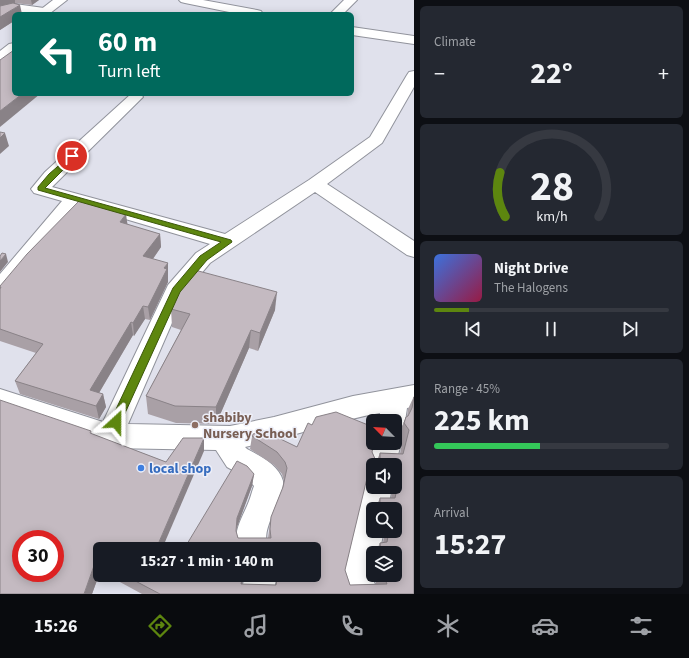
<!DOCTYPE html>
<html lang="en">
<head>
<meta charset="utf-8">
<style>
	:root { --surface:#171b24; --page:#242831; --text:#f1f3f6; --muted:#9ea1a6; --line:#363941; --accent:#5d860f }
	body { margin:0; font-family:"Source Sans 3",sans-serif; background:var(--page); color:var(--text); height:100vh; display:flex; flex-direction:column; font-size:15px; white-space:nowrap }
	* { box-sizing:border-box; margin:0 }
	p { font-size:13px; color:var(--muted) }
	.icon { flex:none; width:22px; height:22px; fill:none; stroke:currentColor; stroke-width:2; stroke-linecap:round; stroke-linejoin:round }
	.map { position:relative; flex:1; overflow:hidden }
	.side { display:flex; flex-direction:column; gap:6px; padding:6px; background:#0d0f14; width:275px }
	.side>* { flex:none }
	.banner { position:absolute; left:12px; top:12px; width:342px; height:84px; border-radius:6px; box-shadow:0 2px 10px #0003; background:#00695c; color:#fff; overflow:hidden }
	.needle { width:26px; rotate:294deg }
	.tools { position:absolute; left:366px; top:414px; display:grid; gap:8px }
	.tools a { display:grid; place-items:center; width:36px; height:36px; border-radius:6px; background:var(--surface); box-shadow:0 2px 10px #0003; font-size:20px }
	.speed { position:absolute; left:12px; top:530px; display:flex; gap:8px; font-size:20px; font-weight:700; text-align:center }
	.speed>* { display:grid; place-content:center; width:52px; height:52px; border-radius:50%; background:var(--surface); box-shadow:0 2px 10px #0003; line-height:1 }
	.speed .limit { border:6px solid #d22; background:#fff; color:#111 }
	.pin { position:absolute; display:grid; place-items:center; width:34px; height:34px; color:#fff; margin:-17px; border:2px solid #fff; border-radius:50%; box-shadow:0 1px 4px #0007 }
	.me { position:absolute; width:44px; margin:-22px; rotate:24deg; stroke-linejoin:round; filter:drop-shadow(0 0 3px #0008) }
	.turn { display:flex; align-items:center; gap:14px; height:84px; padding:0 20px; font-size:18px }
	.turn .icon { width:52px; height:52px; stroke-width:2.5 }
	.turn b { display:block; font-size:28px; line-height:34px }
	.big { font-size:30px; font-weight:700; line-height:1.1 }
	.side .card { flex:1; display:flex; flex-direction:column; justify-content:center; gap:6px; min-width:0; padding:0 14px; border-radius:6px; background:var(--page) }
	.side .dial { align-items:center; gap:0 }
	.dial svg { height:104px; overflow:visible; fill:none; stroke:var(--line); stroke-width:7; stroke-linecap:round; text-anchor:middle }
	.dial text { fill:var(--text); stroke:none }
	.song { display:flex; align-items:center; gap:12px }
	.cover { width:48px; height:48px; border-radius:6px; background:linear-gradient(135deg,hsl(220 70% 55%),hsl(340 70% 35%)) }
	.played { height:4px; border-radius:2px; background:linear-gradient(90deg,var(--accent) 15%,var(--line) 15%) }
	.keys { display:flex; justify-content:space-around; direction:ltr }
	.heat { display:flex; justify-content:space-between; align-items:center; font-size:22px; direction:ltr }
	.charge { height:6px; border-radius:3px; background:linear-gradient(90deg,#34c759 45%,var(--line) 0) }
	.trip { position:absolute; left:93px; top:542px; width:228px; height:40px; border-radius:6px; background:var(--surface); box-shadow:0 2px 10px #0003; font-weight:700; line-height:40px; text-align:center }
	.tabs { display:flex; height:64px; justify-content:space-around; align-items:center; background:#090b0e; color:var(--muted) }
	.tabs .icon { width:28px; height:28px }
	.tabs .on { color:var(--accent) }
	.tabs b { font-size:18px; color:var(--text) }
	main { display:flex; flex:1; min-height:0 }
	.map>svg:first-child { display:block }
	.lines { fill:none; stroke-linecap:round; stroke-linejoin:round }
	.minor-casing { stroke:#91939c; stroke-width:2 }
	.major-casing { stroke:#91939c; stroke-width:2 }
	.minor { fill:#fff; fill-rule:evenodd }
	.major { fill:#fff; fill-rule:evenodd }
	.wall { fill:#a9a0a6 }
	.shaded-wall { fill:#898287 }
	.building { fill:#c4bac1; stroke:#898287; fill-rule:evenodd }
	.route { fill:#5d860f; stroke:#3c570a }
	.education-dot { fill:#8d6e63; stroke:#edeff9; stroke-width:1.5 }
	.shop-dot { fill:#3f7fe0; stroke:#edeff9; stroke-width:1.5 }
	.labels { text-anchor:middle; stroke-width:3; stroke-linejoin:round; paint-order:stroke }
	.near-education-label { font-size:14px; font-weight:bold; fill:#785e54; stroke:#edeff9; text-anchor:start }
	.near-shop-label { font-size:14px; font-weight:bold; fill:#366cbe; stroke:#edeff9; text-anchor:start }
</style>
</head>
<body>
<main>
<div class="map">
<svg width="414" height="594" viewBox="0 0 414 594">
	<rect width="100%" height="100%" fill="#e0e1ec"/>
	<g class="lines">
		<g class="minor-casing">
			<g id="minor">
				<polygon points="179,0 203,0 257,10 261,11 263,14 239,14 185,3 181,2"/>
				<polygon points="344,0 357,0 343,14 330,14"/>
				<polygon points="15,4 44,8 48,9 50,12 49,14 15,12 0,16 0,8"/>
				<polygon points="352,27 414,36 414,44 352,35"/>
				<path d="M414,71V87L382,143L327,184L414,241V257L407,255L315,192L210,263L185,293L128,424L230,426L274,417L353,396L414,385V407L407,408L405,421L401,429L395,431V421H379L380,413C335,421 291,437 245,447L247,449C260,456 279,465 283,481C284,489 276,509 272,516C267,528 264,537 268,549H238C232,531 243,517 249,501C251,496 252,491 254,486L247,478L227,467L216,450L110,448L0,411V389L103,422L168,285L196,253L210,244L78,205L8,294L0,297V274L62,201L34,193L31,189L45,172L131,94H141L143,97L52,187L225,234L309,180L370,137L407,75L409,72Z"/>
				<polygon points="395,434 401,443 395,467 395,465 373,465 372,474 368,465 373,443 395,443"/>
				<polygon points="373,475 373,487 392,487 388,509 373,509 373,531 384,531 379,553 373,553 373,575 375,575 374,582 379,594 345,594 342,581 364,487 368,477"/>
				<polygon points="245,575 277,575 273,594 241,594"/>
			</g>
		</g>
		<g class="major-casing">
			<g id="major">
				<polygon points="53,0 67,0 49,14 35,14"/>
				<polygon points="14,43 14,53 5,60 0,61 0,51 9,44"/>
			</g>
		</g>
		<use href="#minor" class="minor"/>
		<use href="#major" class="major"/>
	</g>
	<g class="wall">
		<polygon points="0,0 39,0 32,5 15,3 13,3 14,21 0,30"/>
		<polygon points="128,225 160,234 161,247 153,259 168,277 168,282 150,320 145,319 134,336 133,335 99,393 103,394 106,407 99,419 20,394 15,381 36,353 0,341 0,286"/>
		<polygon points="171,309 275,310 258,351 249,348 216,424 176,423 148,414 146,396 181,330 172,327"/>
		<polygon points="414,396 414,594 142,594 107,575 244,575 242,584 276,585 278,575 314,575 314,549 184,549 254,474 252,486 236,529 236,531 238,538 268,538 271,517 283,487 284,481 282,474 274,465 250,449 252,436 297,447 372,452 376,461 374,465 373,465 373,468 371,474 367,476 345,570 350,585 376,584 376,582 375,575 395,575 395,553 375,553 380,543 383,543 385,531 395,531 395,509 375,509 380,498 391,498 393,487 395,487 395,465 375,465 380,453 400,454 402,443 398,437 400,431 406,417 407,417 408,409"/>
		<polygon points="91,431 92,434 166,462 204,451 100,549 100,572 92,594"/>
	</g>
	<g class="shaded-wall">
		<polygon points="0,0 15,0 15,3 0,7"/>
		<polygon points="31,0 39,0 32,5"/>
		<polygon points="20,5 22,14 14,14 14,21 0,30 0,17"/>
		<polygon points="22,94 40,94 0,127 0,111"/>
		<polygon points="5,133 9,146 0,154 0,138"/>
		<polygon points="126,214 128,228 120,222"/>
		<polygon points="160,234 161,247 145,270 143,256"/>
		<polygon points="6,254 8,262 0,272 0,261"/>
		<polygon points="168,263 168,282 150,320 148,307 164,268"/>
		<polygon points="277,292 275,310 258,351 260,333"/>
		<polygon points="143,306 145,319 134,336 133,323"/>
		<polygon points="131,322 133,335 93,403 90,390"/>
		<polygon points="251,330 249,348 216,424 216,407"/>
		<polygon points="103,394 106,407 99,419 96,406"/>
		<polygon points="204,438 204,451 162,549 156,549"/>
		<polygon points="376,461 374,465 373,465 373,468 371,474 367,476 372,464"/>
		<polygon points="254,474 252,486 236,530 237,518"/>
		<polygon points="96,560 100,572 92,594 84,594"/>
		<polygon points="243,575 244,575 240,594 241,584"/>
	</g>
	<g class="building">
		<polygon points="13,3 20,5 0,17 0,6"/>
		<polygon points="14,50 14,94 22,94 0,111 0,60"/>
		<polygon points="0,132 5,133 0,138"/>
		<polygon points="79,201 126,214 120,222 160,234 143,256 168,263 164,268 167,269 148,307 143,306 133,323 131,322 90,390 103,394 96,406 15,381 43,344 0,329 0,289 1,287 0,287 0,286 27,254"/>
		<polygon points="2,253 6,254 0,261 0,256"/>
		<polygon points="191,269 277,292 260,333 251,330 216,407 175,406 146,396 190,314 171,309 186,275"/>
		<polygon points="414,397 414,594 160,594 124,575 243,575 241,584 276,585 278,575 314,575 314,549 184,549 237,461 247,466 254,474 237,518 236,531 238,538 271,538 270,529 271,517 283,487 287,468 285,462 277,452 252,436 253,434 264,431 297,447 308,423 312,425 316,417 336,412 373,427 373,443 374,443 372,452 376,461 372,464 368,474 345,570 350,585 387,584 383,575 395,575 395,553 381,553 380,543 387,542 389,531 395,531 395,509 380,509 380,498 395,498 400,475 398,473 395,473 395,465 380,465 380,453 403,454 409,430 404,423 406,417 408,416 412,408"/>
		<path d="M0,400L91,431L90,433L166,462L183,438H204L156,549H100V562L96,560L84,594H0ZM21,539H55V573H21Z"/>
	</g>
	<polygon class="route" points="72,154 76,156 75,158 45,188 231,240 232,242 207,260 180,292 121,422 119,426 116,427 112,426 110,422 173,288 200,256 221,242 38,190 38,187 49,174"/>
	<circle class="education-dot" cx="195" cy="425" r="4"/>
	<circle class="shop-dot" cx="141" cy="468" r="4"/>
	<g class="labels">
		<g class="near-education-label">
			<text x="203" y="422">shabiby<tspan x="203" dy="16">Nursery School</tspan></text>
		</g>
		<g class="near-shop-label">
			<text x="149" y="473">local shop</text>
		</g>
	</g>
</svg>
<div class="tools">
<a><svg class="needle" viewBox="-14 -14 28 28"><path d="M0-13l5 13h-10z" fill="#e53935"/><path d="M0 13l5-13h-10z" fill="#9ea1a6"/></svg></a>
<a><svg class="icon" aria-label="sound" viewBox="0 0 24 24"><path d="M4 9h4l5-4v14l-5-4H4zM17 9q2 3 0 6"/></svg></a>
<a><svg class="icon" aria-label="search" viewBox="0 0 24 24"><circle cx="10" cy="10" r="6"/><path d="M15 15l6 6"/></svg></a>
<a><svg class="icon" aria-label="layers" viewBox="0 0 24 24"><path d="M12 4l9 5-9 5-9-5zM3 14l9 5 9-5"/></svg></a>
</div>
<div class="speed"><div class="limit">30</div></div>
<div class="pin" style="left:72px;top:156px;background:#d93025"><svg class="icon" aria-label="arrive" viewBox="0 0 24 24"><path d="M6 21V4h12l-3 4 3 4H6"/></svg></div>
<svg class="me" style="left:116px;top:422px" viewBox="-20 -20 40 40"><path d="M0-17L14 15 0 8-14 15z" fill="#5d860f" stroke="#fff" stroke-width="4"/></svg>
<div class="trip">15:27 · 1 min · 140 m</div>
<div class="banner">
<div class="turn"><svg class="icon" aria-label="left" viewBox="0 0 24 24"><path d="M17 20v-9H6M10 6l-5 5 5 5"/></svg><div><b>60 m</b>Turn left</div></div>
</div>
</div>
<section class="side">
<div class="card"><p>Climate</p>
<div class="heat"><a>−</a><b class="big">22°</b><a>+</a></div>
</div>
<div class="card dial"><svg viewBox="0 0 100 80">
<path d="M14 69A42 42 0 1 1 86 69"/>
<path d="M14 69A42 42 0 0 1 10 35" stroke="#5d860f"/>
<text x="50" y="56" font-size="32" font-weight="700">28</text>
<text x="50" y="72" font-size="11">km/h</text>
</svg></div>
<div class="card">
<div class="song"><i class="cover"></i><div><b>Night Drive</b><p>The Halogens</p></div></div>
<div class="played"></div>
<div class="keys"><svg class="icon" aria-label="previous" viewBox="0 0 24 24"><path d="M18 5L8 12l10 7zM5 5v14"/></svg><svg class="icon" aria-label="pause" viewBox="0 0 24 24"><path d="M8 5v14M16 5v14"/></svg><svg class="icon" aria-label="next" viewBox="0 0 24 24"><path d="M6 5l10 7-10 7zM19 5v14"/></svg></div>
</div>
<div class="card"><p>Range · 45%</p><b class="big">225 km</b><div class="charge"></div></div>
<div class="card"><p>Arrival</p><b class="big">15:27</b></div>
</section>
</main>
<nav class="tabs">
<b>15:26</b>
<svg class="icon on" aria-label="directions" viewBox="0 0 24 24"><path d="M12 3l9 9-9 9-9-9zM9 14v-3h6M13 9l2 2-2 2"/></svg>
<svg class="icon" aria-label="music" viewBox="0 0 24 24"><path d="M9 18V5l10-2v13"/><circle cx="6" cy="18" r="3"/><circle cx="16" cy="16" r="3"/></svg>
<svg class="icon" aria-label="phone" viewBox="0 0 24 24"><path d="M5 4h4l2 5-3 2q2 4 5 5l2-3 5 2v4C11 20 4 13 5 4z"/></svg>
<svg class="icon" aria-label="climate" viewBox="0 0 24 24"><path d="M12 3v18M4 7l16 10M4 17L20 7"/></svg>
<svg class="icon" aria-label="car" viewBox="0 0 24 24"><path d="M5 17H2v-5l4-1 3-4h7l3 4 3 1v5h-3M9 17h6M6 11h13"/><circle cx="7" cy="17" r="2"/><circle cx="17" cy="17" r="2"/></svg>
<svg class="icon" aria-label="filters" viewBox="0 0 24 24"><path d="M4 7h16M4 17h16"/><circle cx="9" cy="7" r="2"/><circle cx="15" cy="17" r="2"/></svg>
</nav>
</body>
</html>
